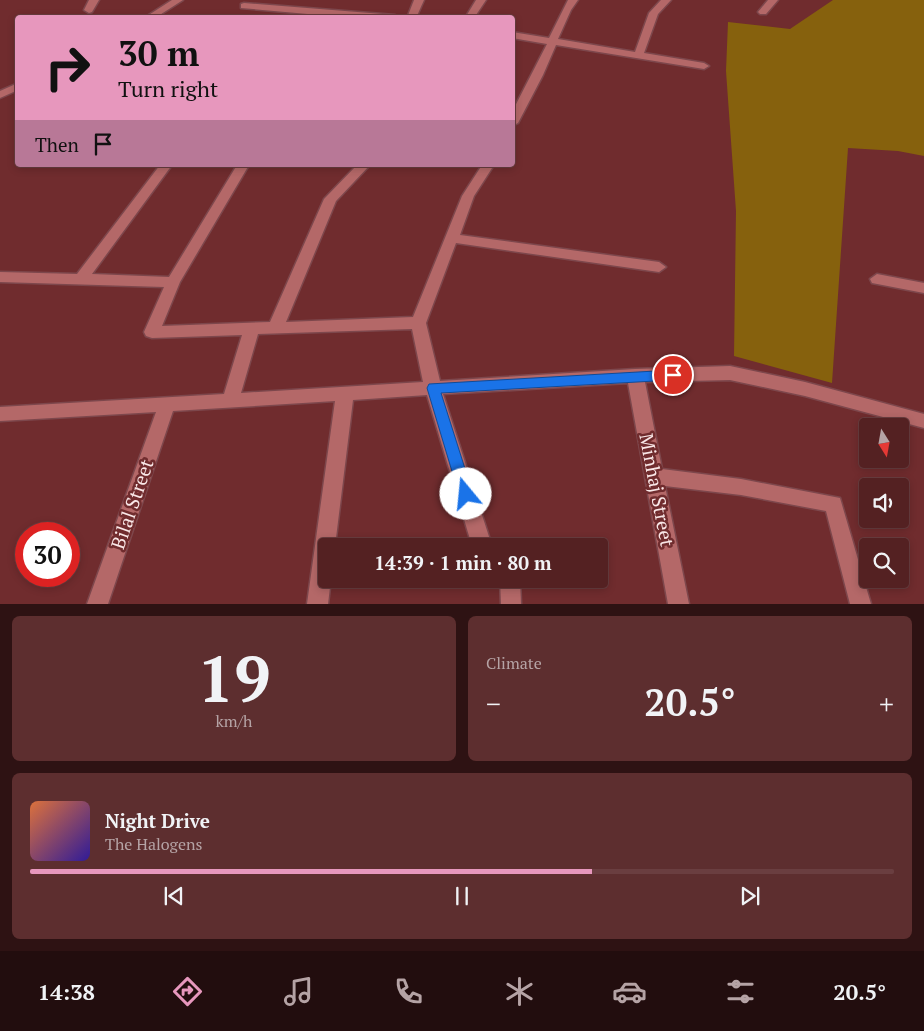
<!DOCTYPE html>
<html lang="en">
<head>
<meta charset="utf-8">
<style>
	:root { --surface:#542122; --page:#5d2e2f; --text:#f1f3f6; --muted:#b5a3a5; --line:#6a3e40; --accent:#e797bd }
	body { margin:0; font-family:"PT Serif",serif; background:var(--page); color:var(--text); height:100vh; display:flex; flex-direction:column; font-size:19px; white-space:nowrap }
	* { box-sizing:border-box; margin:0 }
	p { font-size:16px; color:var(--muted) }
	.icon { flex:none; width:28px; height:28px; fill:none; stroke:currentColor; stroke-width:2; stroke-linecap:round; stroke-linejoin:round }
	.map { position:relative; height:604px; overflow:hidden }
	.panel { display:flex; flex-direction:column; gap:12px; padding:12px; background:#2e1213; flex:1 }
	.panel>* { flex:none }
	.hud { position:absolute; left:15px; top:15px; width:500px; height:152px; border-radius:5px; box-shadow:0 2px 8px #0003,0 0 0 1px var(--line); background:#e797bd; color:#111; overflow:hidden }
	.needle { width:32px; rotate:169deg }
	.tools { position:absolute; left:859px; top:418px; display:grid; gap:10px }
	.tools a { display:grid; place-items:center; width:50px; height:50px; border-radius:5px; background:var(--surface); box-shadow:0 2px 8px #0003,0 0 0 1px var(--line); font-size:25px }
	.speed { position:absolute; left:15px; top:522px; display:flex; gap:10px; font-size:25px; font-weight:700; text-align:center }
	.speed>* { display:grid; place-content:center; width:65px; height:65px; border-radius:50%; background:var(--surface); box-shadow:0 2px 8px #0003,0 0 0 1px var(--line); line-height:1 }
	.speed .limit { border:8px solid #d22; background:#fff; color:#111 }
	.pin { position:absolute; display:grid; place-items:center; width:42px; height:42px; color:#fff; margin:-21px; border:2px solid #fff; border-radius:50%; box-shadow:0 1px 5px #0007 }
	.me { position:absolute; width:55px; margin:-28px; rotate:343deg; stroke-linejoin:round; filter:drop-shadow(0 0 4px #0008) }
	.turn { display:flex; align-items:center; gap:18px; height:105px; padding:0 20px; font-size:22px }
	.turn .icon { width:65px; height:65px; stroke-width:2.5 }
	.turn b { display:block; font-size:35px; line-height:42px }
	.then { display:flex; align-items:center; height:48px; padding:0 20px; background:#0003; gap:10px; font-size:19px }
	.big { font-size:38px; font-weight:600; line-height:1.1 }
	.panel .tile { flex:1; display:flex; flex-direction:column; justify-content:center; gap:8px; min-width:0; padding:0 18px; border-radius:8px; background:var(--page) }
	.panel .dial { align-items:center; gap:0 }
	.dial b { font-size:65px; line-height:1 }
	.song { display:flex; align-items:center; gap:15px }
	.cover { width:60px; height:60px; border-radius:8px; background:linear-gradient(135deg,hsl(20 70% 55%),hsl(250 70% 35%)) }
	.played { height:5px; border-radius:2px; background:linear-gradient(90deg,var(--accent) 65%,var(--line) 65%) }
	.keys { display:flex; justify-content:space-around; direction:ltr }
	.heat { display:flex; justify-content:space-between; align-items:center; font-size:28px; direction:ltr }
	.panel .tiles { flex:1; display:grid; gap:12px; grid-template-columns:1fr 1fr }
	.tile:last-child { grid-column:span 2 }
	.trip { position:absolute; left:318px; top:538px; width:290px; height:50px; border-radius:5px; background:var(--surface); box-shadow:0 2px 8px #0003,0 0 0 1px var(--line); font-weight:600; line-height:50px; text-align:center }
	.tab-bar { display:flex; height:80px; justify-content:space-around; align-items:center; background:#220d0e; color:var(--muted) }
	.tab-bar .icon { width:35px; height:35px }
	.tab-bar .current { color:var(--accent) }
	.tab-bar b { font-size:22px; color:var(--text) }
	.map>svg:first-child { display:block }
	.green { fill:#86610d }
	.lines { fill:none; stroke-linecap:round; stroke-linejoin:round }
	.minor-casing { stroke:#7d474c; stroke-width:3 }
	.minor { fill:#b46868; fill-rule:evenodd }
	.route { fill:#1a73e8; stroke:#114b97 }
	.labels { text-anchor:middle; stroke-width:5; stroke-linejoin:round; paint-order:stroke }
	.near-street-label { font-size:19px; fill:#f9e7e7; stroke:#702c2e }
</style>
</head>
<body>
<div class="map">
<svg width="924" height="604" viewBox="0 0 924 604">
	<rect width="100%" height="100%" fill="#702c2e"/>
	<polygon class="green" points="833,0 924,0 924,156 898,151 848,148 832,383 734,356 736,211 726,71 728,22 790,29"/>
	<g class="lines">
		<g class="minor-casing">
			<g id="minor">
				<polygon points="89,0 99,0 92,12 89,13 84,10"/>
				<polygon points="172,0 183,0 155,18 144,18"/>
				<polygon points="414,0 424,0 416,18 407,18"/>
				<polygon points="476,0 486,0 474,18 465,18"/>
				<polygon points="568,0 578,0 571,10 558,39 635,52 649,13 661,0 671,0 658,14 644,53 704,63 709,66 704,69 556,45 543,75 518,123 512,126 512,112 547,44 512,38 512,32 549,38"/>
				<polygon points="768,0 778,0 766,14 760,14 758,12"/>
				<polygon points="244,3 395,15 399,18 353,18 241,8 241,4"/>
				<polygon points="18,83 18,90 0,98 0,91"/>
				<path d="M160,165H172L92,274L169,277L237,165H249L180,282L162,326L270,322L324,199L357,165H370L336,201L286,322L413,317L462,196L482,165H494L474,196L460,235L659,262L666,267L659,272L456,243L426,323L440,381L635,369L730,366L805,382L924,414V428L805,396L730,380L645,382L662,469L741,479L840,498L871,604H850L826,511L741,495L665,486L689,604H668L628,383L443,394L492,546H472L427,395L353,400L335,546H326V579H331L328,604H307L335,401L173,411L108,604H87L156,412L0,421V407L224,394L242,335L152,338L146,336L144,332L164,287L0,282V272L77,274ZM412,329L423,382L241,393L258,334Z"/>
				<polygon points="877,274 924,283 924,293 872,283 870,279"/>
				<polygon points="500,579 520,579 521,604 501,604"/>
			</g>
		</g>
		<use href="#minor" class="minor"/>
	</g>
	<polygon class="route" points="673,370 679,375 673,380 441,393 473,494 471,498 466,500 460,498 427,388 429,384"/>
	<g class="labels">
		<g class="near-street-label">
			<text transform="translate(657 490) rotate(79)" y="7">Minhaj Street</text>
			<text transform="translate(132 504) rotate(-71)" y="7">Bilal Street</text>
		</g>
	</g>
</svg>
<div class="tools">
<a><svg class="needle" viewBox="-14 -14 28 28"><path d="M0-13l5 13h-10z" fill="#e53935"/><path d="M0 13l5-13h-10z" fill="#b5a3a5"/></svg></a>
<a><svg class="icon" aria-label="sound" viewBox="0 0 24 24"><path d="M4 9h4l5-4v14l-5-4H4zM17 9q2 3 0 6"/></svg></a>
<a><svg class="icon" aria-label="search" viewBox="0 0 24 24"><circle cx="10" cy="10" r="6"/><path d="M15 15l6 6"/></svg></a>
</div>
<div class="speed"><div class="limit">30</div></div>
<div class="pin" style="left:673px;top:375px;background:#d93025"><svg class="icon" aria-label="arrive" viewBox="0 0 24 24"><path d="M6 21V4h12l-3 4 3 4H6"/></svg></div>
<svg class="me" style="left:466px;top:494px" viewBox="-20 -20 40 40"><circle r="19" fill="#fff"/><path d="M0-13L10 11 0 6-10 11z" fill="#1a73e8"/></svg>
<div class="trip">14:39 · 1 min · 80 m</div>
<div class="hud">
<div class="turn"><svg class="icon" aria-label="right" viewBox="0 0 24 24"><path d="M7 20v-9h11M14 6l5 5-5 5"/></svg><div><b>30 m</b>Turn right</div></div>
<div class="then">Then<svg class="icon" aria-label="arrive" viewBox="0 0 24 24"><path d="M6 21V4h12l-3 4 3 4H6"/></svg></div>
</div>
</div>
<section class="panel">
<div class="tiles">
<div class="tile dial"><b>19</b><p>km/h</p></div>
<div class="tile"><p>Climate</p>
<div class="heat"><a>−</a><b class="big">20.5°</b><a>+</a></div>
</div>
<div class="tile">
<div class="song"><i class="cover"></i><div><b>Night Drive</b><p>The Halogens</p></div></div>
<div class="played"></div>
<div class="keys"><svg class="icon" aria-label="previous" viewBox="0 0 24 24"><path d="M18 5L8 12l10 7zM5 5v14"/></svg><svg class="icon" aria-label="pause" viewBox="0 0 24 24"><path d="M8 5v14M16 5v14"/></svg><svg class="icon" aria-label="next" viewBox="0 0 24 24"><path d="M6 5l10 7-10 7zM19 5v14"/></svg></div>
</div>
</div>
</section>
<nav class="tab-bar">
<b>14:38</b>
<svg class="icon current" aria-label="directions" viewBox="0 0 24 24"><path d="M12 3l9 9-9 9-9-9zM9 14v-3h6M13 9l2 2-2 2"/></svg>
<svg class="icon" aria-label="music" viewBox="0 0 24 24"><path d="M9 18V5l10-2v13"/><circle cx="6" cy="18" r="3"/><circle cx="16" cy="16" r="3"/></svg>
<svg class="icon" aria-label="phone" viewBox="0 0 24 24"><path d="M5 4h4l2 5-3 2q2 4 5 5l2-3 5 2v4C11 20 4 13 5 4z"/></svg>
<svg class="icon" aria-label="climate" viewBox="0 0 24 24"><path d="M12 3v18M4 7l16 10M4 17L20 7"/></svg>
<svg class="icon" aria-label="car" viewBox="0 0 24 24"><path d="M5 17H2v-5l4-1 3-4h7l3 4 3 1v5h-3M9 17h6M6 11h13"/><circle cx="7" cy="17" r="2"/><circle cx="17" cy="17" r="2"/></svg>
<svg class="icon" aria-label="filters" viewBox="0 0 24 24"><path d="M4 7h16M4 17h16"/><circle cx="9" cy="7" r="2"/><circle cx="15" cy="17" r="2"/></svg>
<b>20.5°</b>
</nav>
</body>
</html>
